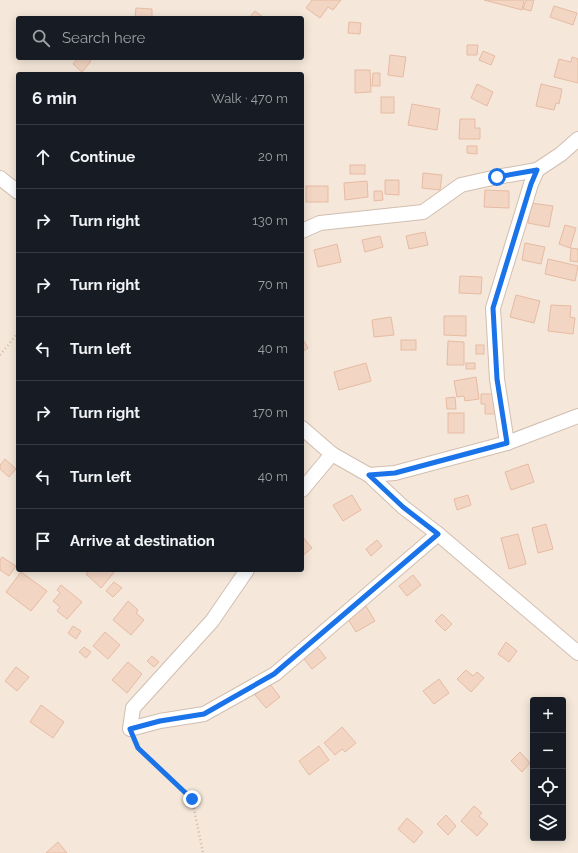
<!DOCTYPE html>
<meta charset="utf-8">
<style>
body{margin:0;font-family:Raleway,sans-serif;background:#242831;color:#f1f3f6}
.controls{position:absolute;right:12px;bottom:12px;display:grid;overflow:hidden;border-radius:4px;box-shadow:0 2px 10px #0003}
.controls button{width:36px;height:36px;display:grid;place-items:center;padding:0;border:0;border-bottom:1px solid #363941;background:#171b24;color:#f1f3f6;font:20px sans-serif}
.stop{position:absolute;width:12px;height:12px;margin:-9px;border:3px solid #1a73e8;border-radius:50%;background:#fff}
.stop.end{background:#1a73e8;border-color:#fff;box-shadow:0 1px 4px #0008}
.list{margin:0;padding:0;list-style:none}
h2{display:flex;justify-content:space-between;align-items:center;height:52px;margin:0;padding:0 16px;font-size:17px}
h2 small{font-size:13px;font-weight:400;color:#9ea1a6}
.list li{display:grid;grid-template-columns:26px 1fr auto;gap:12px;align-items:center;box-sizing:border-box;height:64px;padding:0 16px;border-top:1px solid #363941}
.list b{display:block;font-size:15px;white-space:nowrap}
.list em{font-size:13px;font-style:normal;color:#9ea1a6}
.icon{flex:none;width:22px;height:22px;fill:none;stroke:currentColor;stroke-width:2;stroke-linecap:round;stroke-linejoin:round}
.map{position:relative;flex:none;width:578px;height:853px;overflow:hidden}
.search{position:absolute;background:#171b24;box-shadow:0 2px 10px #0003;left:16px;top:16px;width:288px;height:44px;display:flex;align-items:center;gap:10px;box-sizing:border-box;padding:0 14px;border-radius:4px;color:#9ea1a6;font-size:15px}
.panel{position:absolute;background:#171b24;box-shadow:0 2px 10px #0003;left:16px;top:72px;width:288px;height:500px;border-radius:4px}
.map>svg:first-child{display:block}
.residential{fill:#f5e8da;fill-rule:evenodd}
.building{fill:#f3d5c3;stroke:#e6bba3}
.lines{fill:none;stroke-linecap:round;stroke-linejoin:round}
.minor-casing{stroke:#d1beb0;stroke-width:16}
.path{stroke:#d9b8a5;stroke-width:2.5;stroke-dasharray:1 3;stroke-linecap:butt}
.minor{stroke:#fff;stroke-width:14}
.route{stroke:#1a73e8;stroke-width:5}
</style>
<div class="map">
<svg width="578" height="853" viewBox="0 0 578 853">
<rect width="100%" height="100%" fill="#fdf6ec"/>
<!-- residential -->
<path class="residential" d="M0 0H578V853H0ZM18 18H302V58H18ZM18 74H302V570H18ZM533 700H563V838H533Z"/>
<!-- building -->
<g class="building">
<path d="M312 0H341L333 10 328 7 320 18 306 8Z"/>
<path d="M484 0H524L522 10Z"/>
<path d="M526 0H534L531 11 523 9Z"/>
<path d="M554 6 577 13 573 25 550 17Z"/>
<path d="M136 8 152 9V18H135Z"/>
<path d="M255 11 264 18H249Z"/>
<path d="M349 22 361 23 360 34 348 33Z"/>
<path d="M467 45H478L477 55H467Z"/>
<path d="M483 51 495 56 491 65 479 60Z"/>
<path d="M390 55 406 57 403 77 388 75Z"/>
<path d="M572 57 578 59V83L554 77 559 59 571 62Z"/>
<path d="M78 58H87L91 61 82 72 73 64Z"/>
<path d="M355 70H370L371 92 355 93Z"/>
<path d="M373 73H380V86H372Z"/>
<path d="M477 84 493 92 487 106 471 98Z"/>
<path d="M541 84 562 89 559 104 556 103 554 110 536 106Z"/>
<rect x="381" y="97" width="13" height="16"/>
<path d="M412 104 440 109 437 130 408 125Z"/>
<path d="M460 119H475V128H480V139H459Z"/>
<path d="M467 146H477V154L467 153Z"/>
<rect x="350" y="165" width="15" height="9"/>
<path d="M423 173 442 175 440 190 422 188Z"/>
<path d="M385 180H399V195L385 194Z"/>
<path d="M367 181 368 197 345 200 344 183Z"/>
<rect x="306" y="186" width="22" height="16"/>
<path d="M485 190 509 191V208L484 207Z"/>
<path d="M374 191H382L383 200 374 201Z"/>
<path d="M531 203 553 206 549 227 528 223Z"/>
<path d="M565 225 576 228 570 248 559 244Z"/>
<path d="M425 232 428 245 409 249 406 236Z"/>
<path d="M380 236 383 247 365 252 362 240Z"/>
<path d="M525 243 545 247 541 264 522 260Z"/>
<path d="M337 244 341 262 318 267 314 250Z"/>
<path d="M571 248 578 249V262L570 261Z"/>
<path d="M548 259 578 266 575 281 545 274Z"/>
<path d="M460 276 482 277 481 294 459 293Z"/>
<path d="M516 295 540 301 534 323 510 317Z"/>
<path d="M551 305 571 306 570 317 575 318 573 334 548 331Z"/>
<path d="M444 316H466V336L444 335Z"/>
<path d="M391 317 394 335 374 337 372 320Z"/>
<path d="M302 338 308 348 302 352Z"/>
<rect x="401" y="340" width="15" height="10"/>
<path d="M448 341 464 342V365H447Z"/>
<rect x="476" y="345" width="8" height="9"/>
<path d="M366 363 371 381 339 390 334 372Z"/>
<rect x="466" y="363" width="9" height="6"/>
<path d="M476 377 479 399 465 401 464 396 457 397 454 381Z"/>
<path d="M481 394H496V414H485V404H481Z"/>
<path d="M455 397 456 409H447L446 398Z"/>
<rect x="448" y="413" width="16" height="20"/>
<path d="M5 459 16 469 9 477 0 469V465Z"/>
<path d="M528 464 534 482 511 490 505 472Z"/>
<path d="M352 495 361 510 343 521 333 505Z"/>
<path d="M468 495 471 505 457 510 454 499Z"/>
<path d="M546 524 553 549 538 553 532 528Z"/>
<path d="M518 534 526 564 509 569 501 538Z"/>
<path d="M302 536 312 548 302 556Z"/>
<path d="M377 540 382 546 371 556 366 549Z"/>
<path d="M2 557 16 566 9 576 0 570V560Z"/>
<path d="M89 570H116L101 588 86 574Z"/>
<path d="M21 572 47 591 31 611 6 592Z"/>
<path d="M413 575 421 585 407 596 399 586Z"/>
<path d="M114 582 122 588 113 597 106 591Z"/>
<path d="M61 585 82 602 67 619 57 611 60 607 53 601 60 593 57 590Z"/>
<path d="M128 601 138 610 136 613 144 620 131 635 113 620Z"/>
<path d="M366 606 375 621 356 632 347 618Z"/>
<path d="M442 614 452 624 445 631 435 621Z"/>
<path d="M73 626 81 631 76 639 68 633Z"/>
<path d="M105 632 120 645 108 659 93 646Z"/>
<path d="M506 642 517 651 509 662 498 654Z"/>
<path d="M315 644 326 658 312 669 301 655Z"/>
<path d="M84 647 91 652 86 658 79 652Z"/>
<path d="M152 656 159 662 154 667 147 661Z"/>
<path d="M128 662 142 674 127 693 112 680Z"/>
<path d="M16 667 29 677 17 691 5 681Z"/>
<path d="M466 670 473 676 477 672 484 678 471 692 457 679Z"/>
<path d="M439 679 449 693 434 704 423 691Z"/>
<path d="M269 683 280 697 266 708 255 695Z"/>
<path d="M41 705 64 722 53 738 30 722Z"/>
<path d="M342 727 356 743 345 752 342 749 335 755 324 743Z"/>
<path d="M319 746 329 760 309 775 299 761Z"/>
<path d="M520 752 530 763 522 772 511 761Z"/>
<path d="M474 806 482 813 479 816 488 824 477 836 461 821Z"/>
<path d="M446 815 456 826 448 835 437 824Z"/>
<path d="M407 818 423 832 414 843 398 829Z"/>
<path d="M58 842 67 853H46Z"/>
</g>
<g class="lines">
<defs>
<g id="minor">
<path d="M0 178 18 192"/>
<path d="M302 231 320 223 423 212 461 185 497 177 537 170"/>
<path d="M302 428 332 454 369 475 403 507 438 534 578 653"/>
<path d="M507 443 497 379 493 308 531 184 537 170 561 154 578 139"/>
<path d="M369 475 395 473 507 443 578 416"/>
<path d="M302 490 332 454"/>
<path d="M247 570 212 621 133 708 130 729 160 721 204 714 275 674 438 534"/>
</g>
</defs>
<!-- minor casing -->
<use href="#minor" class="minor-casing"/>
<!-- path -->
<g class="path">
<path d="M0 355 18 333"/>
<path d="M135 740 138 748 192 799 203 853"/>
</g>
<!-- minor -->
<use href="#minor" class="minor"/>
</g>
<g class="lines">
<!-- route -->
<path class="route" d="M192 799 138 748 130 729 160 721 204 714 274 674 438 534 403 507 369 475 395 473 507 443 497 379 493 308 531 184 537 170 497 177"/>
</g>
</svg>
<div class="controls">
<button>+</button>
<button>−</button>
<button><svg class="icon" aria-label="locate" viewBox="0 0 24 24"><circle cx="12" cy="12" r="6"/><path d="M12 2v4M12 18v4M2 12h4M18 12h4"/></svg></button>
<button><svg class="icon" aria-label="layers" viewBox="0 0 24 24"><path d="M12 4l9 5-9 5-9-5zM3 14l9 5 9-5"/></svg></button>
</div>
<div class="stop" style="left:497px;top:177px"></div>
<div class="stop end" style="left:192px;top:799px"></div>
<div class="search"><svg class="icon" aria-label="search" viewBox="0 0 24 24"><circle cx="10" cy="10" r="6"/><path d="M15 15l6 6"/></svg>Search here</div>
<section class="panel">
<h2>6 min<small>Walk · 470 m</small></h2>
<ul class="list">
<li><svg class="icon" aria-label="ahead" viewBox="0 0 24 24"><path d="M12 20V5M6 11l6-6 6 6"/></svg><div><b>Continue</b></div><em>20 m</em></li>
<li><svg class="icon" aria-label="right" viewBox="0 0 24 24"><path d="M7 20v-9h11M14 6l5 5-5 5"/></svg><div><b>Turn right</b></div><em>130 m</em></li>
<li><svg class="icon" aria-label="right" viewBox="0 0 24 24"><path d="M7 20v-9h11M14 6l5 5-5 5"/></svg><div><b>Turn right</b></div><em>70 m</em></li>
<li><svg class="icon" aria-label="left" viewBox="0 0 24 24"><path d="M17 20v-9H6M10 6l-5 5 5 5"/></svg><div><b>Turn left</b></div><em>40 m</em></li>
<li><svg class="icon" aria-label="right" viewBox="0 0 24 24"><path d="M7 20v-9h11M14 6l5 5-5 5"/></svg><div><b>Turn right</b></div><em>170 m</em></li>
<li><svg class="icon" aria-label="left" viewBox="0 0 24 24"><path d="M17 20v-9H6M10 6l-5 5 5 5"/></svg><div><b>Turn left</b></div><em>40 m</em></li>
<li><svg class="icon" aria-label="arrive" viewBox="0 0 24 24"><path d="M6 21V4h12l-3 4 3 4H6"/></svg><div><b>Arrive at destination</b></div></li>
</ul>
</section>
</div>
